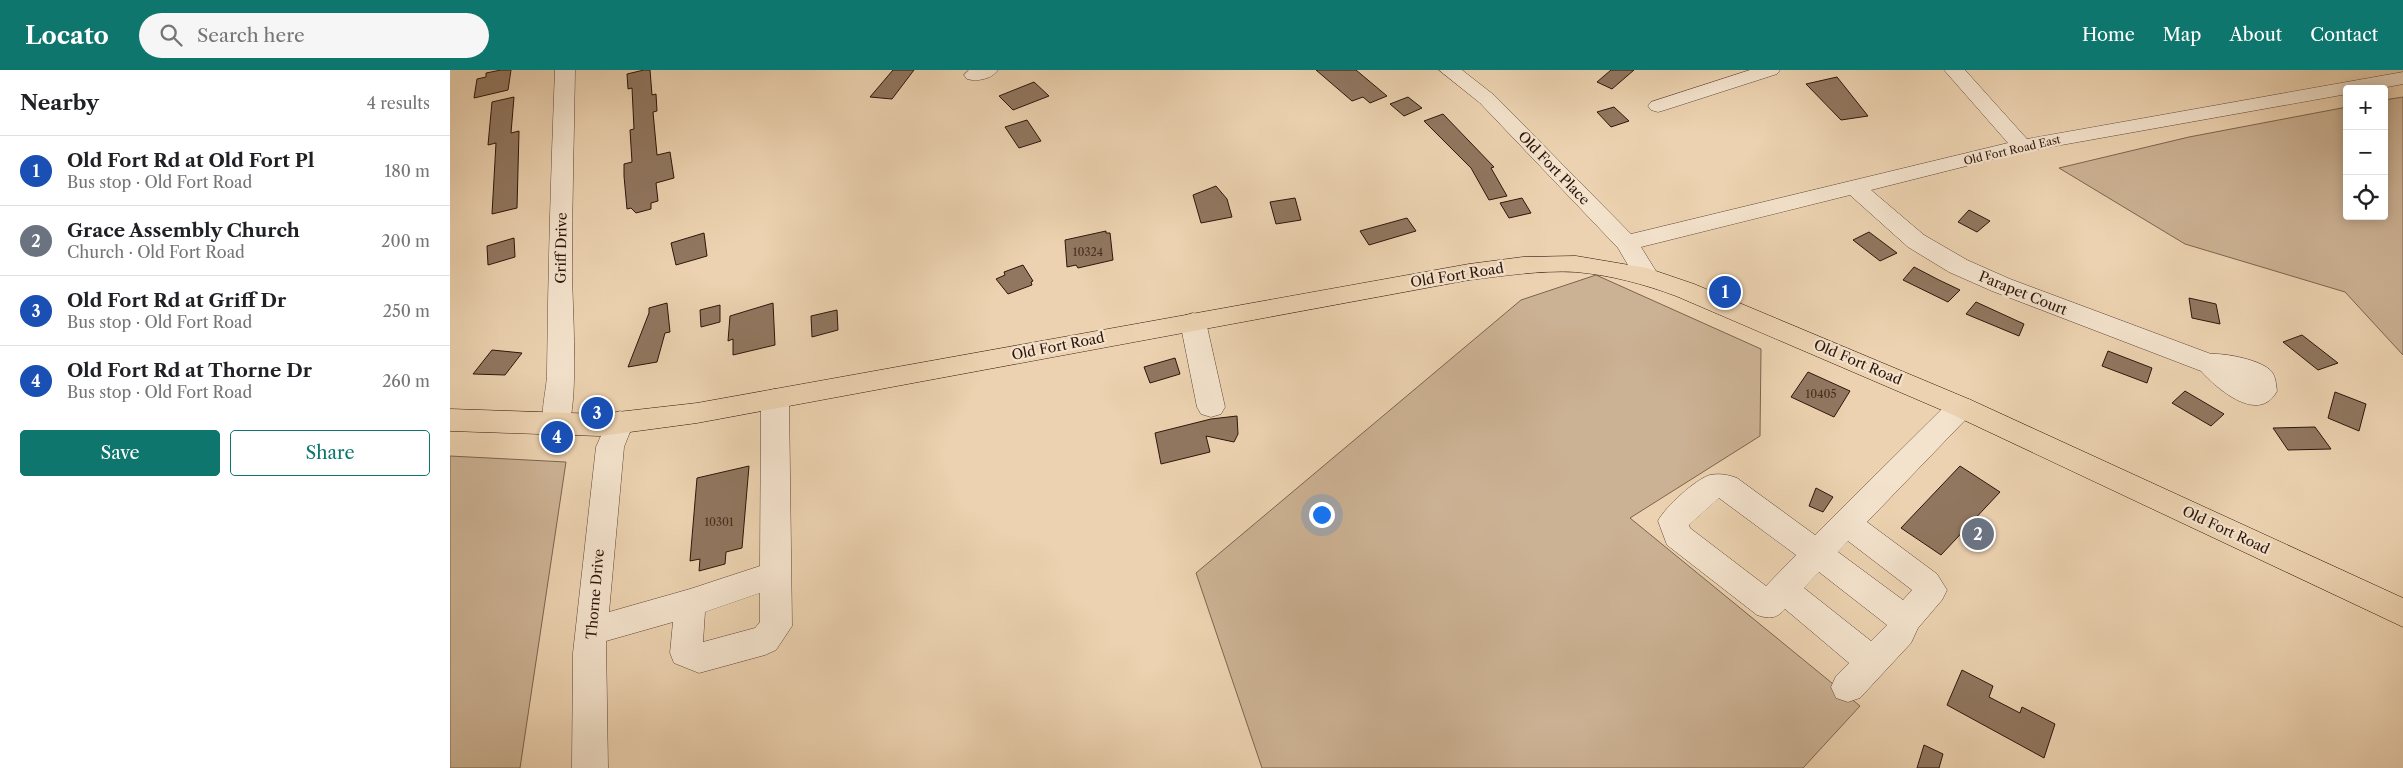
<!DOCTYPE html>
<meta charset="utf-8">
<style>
body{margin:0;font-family:"Libre Caslon Text",serif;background:#f6f6f6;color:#202124}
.controls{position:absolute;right:15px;top:15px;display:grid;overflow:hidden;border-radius:5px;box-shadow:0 2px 12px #0003}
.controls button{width:45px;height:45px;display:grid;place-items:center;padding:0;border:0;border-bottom:1px solid #e0e0e0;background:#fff;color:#202124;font:25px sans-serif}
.you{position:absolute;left:871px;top:444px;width:18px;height:18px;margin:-12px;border:4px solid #fff;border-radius:50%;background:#1a73e8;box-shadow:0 0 0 8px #1a73e833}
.badge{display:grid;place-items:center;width:32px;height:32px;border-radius:50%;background:#0f766e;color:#fff;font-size:16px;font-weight:700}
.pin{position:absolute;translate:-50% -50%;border:2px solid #fff;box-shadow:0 1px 5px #0006}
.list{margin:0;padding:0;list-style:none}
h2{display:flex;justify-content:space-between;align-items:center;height:65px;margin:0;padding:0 20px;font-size:21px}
h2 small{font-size:16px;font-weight:400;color:#757577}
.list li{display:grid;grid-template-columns:32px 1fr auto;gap:15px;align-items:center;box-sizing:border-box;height:70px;padding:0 20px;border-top:1px solid #e0e0e0}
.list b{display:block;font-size:19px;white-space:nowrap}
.list p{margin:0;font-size:16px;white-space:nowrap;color:#757577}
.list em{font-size:16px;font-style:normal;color:#757577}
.actions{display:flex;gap:10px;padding:15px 20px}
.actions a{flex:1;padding:11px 0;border:1px solid #0f766e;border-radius:5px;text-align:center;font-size:18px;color:#0f766e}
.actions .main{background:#0f766e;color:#fff}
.icon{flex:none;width:28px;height:28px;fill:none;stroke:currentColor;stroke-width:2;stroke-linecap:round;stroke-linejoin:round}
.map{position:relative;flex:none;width:1953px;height:698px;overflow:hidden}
header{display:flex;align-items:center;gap:30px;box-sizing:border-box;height:70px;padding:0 25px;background:#0f766e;color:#fff}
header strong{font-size:24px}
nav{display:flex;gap:28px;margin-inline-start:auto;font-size:18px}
.search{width:350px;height:45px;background:#f6f6f6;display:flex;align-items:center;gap:12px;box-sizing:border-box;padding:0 18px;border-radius:28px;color:#757577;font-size:19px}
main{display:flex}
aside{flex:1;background:#fff}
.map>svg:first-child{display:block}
.green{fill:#ccb294;stroke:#7d644f}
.building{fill:#917760;stroke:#2e150a}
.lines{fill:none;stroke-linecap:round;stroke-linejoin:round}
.minor-casing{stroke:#5e4434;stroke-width:1}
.major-casing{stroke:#2e150a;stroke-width:1}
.minor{fill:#f3e2cc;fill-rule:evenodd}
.major{fill:#ecd2b0;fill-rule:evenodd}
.labels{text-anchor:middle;stroke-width:4.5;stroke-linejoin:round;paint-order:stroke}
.far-street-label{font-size:11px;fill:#2e150a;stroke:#f3e2cc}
.number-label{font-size:11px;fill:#472e20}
.street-label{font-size:14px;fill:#2e150a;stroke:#f3e2cc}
</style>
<header>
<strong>Locato</strong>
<div class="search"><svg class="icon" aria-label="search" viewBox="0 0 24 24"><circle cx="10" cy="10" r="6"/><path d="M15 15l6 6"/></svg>Search here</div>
<nav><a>Home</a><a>Map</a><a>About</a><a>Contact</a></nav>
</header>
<main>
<aside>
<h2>Nearby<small>4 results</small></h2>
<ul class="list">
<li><span class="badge" style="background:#1a4fb4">1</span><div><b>Old Fort Rd at Old Fort Pl</b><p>Bus stop · Old Fort Road</p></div><em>180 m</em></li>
<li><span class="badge" style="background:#6b7280">2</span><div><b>Grace Assembly Church</b><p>Church · Old Fort Road</p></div><em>200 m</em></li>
<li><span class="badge" style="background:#1a4fb4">3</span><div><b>Old Fort Rd at Griff Dr</b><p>Bus stop · Old Fort Road</p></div><em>250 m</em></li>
<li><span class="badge" style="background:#1a4fb4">4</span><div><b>Old Fort Rd at Thorne Dr</b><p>Bus stop · Old Fort Road</p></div><em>260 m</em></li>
</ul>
<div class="actions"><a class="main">Save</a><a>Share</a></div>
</aside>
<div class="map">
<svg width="1953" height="698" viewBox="0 0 1953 698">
<rect width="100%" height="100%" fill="#ecd2b0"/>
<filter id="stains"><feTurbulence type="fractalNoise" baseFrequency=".004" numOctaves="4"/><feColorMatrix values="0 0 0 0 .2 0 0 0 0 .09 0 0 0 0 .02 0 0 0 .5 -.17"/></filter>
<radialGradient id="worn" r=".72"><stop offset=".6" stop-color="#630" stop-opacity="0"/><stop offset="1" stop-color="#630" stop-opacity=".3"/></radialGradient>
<!-- green -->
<g class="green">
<path d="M1953 27V285L1895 222 1735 174 1609 98 1739 67 1897 37V146H1934V30Z"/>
<path d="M1146 205 1311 279 1310 366 1180 448 1410 636 1353 698H812L746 503 1071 230Z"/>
<path d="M0 386 116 392 70 698H0Z"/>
</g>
<!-- building -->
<g class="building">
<path d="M51 0H61L58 20 24 28 27 9 36 7V3Z"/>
<path d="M194 0H200L202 25 206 24 207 41 203 42 207 85 220 82 224 108 206 113 208 131 201 133V139L186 143 181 138 177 139 174 106V94L182 92 180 60 184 59 182 18 178 19 177 4Z"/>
<path d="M443 0H464L442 29 420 27Z"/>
<path d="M866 0H906L937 26 920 33 913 27 902 31Z"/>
<path d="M1161 0H1184L1162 19 1147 12Z"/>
<path d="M1387 7 1418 46 1391 50 1356 14Z"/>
<path d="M584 12 599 26 563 40 549 26Z"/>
<path d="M64 27 61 63 69 61 67 138 42 144 46 73 38 75 42 32Z"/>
<path d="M958 27 972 38 954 46 940 34Z"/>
<path d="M1164 37 1179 51 1161 57 1147 42Z"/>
<path d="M993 44 1044 97 1041 98 1057 126 1039 130 1021 98 974 51Z"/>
<path d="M577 50 591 71 569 78 555 57Z"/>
<path d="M766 116 777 129 782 147 751 153 743 125Z"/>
<path d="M845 128 851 150 826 154 820 132Z"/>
<path d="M1072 128 1081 143 1059 148 1050 133Z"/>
<path d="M1519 140 1540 151 1527 162 1508 152Z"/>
<path d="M957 148 966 161 919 175 910 161Z"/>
<path d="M656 161V163H660L663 190 628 198 626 195 617 197 615 170Z"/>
<path d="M1419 162 1447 183 1430 191 1403 170Z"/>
<path d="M254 163 257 186 226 195 221 173Z"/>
<path d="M64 168 65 187 38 195 37 176Z"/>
<path d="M573 195 583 211 581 212 582 215 558 224 546 209 555 205 554 202Z"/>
<path d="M1464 197 1489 210 1510 220 1498 232 1453 210Z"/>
<path d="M1739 228 1766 234 1770 254 1742 248Z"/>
<path d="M1526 232 1574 254 1569 266 1516 244Z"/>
<path d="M217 233 220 262 215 263 207 292 178 297 199 243V238Z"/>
<path d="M323 233 325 275 283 285V269L278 271 280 246Z"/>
<path d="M270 235V252L251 257 250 240Z"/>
<path d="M387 240 388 260 362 267 361 246Z"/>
<path d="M1852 265 1888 293 1868 300 1833 272Z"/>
<path d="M42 280 72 283 55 305 23 304Z"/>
<path d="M1658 281 1702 298 1697 313 1652 296Z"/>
<path d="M725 288 730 304 700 313 694 297Z"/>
<path d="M1358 302 1400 321 1384 347 1341 327Z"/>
<path d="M1735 321 1774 344 1761 356 1722 333Z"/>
<path d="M1885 322 1916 334 1909 361 1878 348Z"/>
<path d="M787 346 788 364 784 372 756 366 760 382 711 394 705 363 761 349Z"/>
<path d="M1865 357 1881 379 1838 380 1823 358Z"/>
<path d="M299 396 292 478 276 482 275 494 249 501 250 489 240 491 247 408Z"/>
<path d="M1510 396 1550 422 1491 485 1451 458Z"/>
<path d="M1366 418 1383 427 1373 442 1359 436Z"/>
<path d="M1512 600 1543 616 1539 627 1570 643 1572 637 1605 654 1594 688 1497 635Z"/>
<path d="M1474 675 1493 684 1489 698H1467Z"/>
</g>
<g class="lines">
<defs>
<g id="minor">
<path d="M105 0H125C124 66 122 133 122 199 122 234 130 336 116 363L106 366 96 363C88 346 97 321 97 303 98 202 101 101 105 0Z"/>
<path d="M519 0H548C542 9 527 12 517 9L514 5Z"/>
<path d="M989 0H1012L1044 25 1181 164 1558 73 1494 0H1515L1577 69 1953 2V14L1927 19H1897V24L1572 82 1421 120 1474 165 1517 190 1560 209 1761 284C1775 283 1813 290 1822 302 1826 308 1826 314 1827 321 1809 355 1767 319 1751 301L1542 221 1499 202 1458 177 1400 125 1191 177 1209 206 1206 212 1197 214 1188 212 1168 178 1030 33Z"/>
<path d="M1300 0H1330L1327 4 1215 40 1208 42 1201 40 1198 36 1201 32Z"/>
<path d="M743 243 752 246 756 252 775 337 771 344 761 347 751 344 747 337 730 252 734 246Z"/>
<path d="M325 319 335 322 339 329 342 556 326 580 315 585 249 603 224 593 220 583 223 552 156 571 158 698H122L123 583 146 377 160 345 170 341 180 345 184 352 174 377 159 542 240 519 310 496 311 329 315 322ZM310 523V552L305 558 253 572 255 542Z"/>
<path d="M1511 327 1521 330 1525 337 1521 344 1417 452 1487 504 1497 520 1492 530 1468 558 1461 573 1410 628 1398 632 1386 628 1381 617 1386 606 1399 593 1335 539C1326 549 1319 549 1307 545L1217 475 1208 451C1215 437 1246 409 1260 405 1270 403 1279 405 1287 408L1365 465 1501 330ZM1269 428 1346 485 1316 516 1240 458 1239 455ZM1398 471 1462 520 1453 530 1388 482ZM1369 502 1437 555 1421 571 1354 518Z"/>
</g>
<path id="major" d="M1126 186 1197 198 1244 214 1521 330 1953 528V557L1501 344 1226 226C1194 214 1160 205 1126 202 1090 200 1054 206 1019 210L247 353 150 366 0 361V339L150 344 247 333 1019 194 1073 187Z"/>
</defs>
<!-- minor casing -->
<use href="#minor" class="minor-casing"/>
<!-- major casing -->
<use href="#major" class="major-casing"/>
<!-- minor -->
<use href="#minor" class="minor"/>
<!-- major -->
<use href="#major" class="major"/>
</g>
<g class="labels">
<!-- far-street labels -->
<g class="far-street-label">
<text transform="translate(1562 80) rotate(-13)" y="4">Old Fort Road East</text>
</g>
<!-- number labels -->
<g class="number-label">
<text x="638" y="186">10324</text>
<text x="1371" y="328">10405</text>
<text x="269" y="456">10301</text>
</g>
<!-- street labels -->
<g class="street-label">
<text transform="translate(1104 98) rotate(46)" y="5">Old Fort Place</text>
<text transform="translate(111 178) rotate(-89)" y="5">Griff Drive</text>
<text transform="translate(1007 205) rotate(-9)" y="5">Old Fort Road</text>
<text transform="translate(1573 223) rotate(22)" y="5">Parapet Court</text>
<text transform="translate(608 276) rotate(-11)" y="5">Old Fort Road</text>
<text transform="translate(1408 292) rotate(23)" y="5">Old Fort Road</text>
<text transform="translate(1776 460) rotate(25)" y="5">Old Fort Road</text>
<text transform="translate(145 524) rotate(-85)" y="5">Thorne Drive</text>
</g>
</g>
<rect width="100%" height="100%" filter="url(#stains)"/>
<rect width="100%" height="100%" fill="url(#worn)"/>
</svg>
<div class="controls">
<button>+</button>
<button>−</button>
<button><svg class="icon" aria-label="locate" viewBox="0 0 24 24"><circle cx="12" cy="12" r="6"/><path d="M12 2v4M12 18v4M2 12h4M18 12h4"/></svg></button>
</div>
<div class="you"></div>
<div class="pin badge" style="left:1275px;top:222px;background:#1a4fb4">1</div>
<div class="pin badge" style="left:1528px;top:464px;background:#6b7280">2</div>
<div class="pin badge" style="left:147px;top:343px;background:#1a4fb4">3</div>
<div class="pin badge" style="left:107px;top:367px;background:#1a4fb4">4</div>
</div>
</main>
